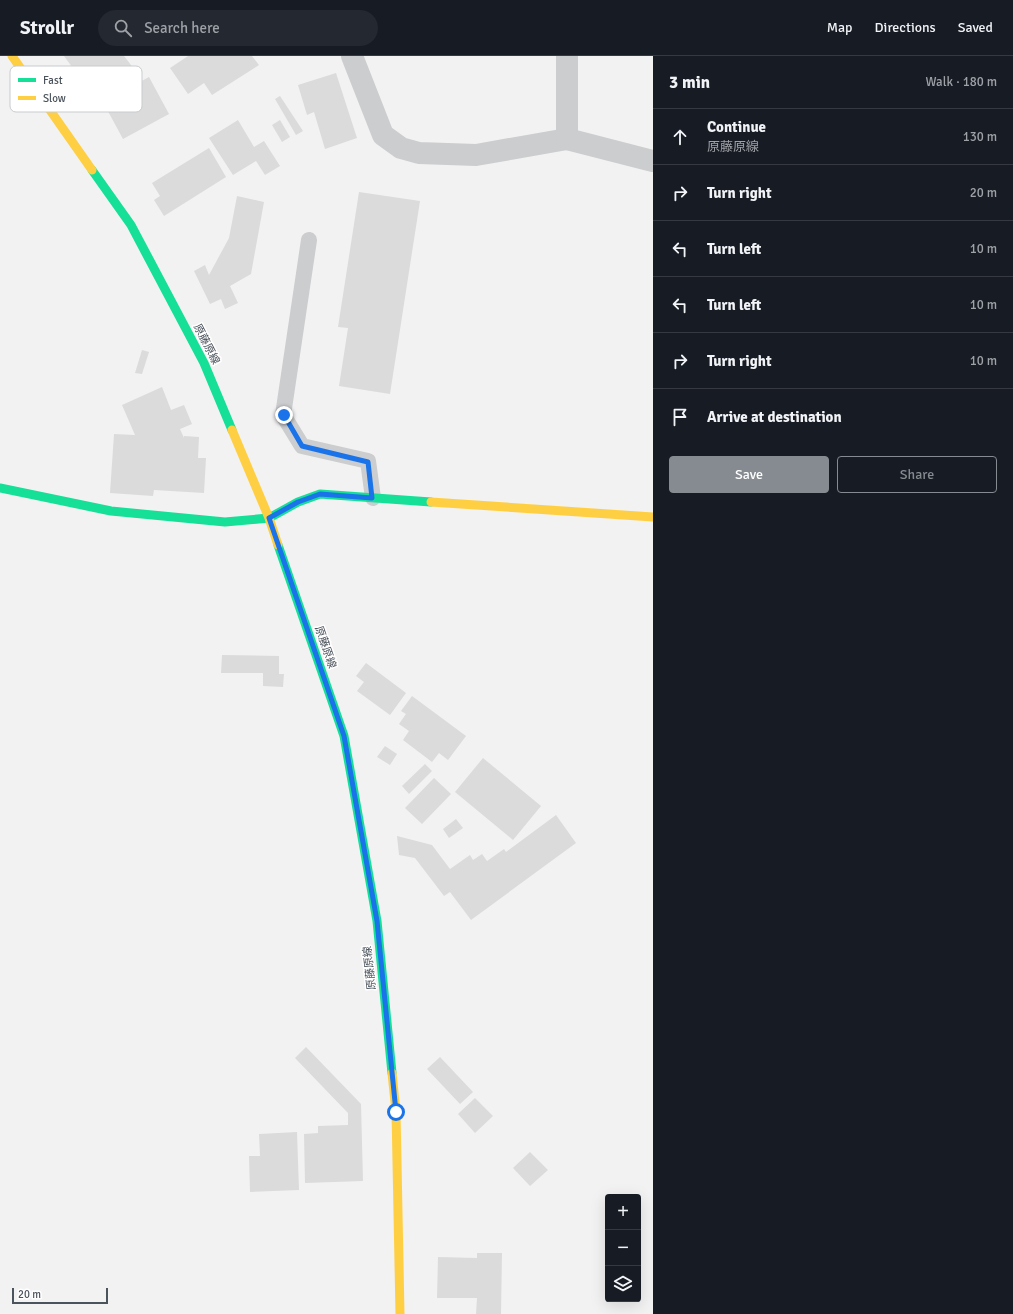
<!DOCTYPE html>
<meta charset="utf-8">
<style>
body{margin:0;font-family:Signika,"Noto Sans JP",sans-serif;background:#242831;color:#f1f3f6}
.controls{position:absolute;right:12px;bottom:12px;display:grid;overflow:hidden;border-radius:4px;box-shadow:0 4px 16px #0002}
.controls button{width:36px;height:36px;display:grid;place-items:center;padding:0;border:0;border-bottom:1px solid #363941;background:#171b24;color:#f1f3f6;font:20px sans-serif}
.scale{position:absolute;left:12px;bottom:10px;width:96px;box-sizing:border-box;padding-left:4px;border:2px solid #4b535c;border-top:0;font-size:11px;line-height:14px;white-space:nowrap;color:#4b535c;-webkit-text-stroke:3px #fff;paint-order:stroke}
.stop{position:absolute;width:12px;height:12px;margin:-9px;border:3px solid #1a73e8;border-radius:50%;background:#fff}
.stop.end{background:#1a73e8;border-color:#fff;box-shadow:0 1px 4px #0008}
.list{margin:0;padding:0;list-style:none}
h2{display:flex;justify-content:space-between;align-items:center;height:52px;margin:0;padding:0 16px;font-size:17px}
h2 small{font-size:13px;font-weight:400;color:#9ea1a6}
.list li{display:grid;grid-template-columns:26px 1fr auto;gap:12px;align-items:center;box-sizing:border-box;height:56px;padding:0 16px;border-top:1px solid #363941}
.list b{display:block;font-size:15px;white-space:nowrap}
.list p{margin:0;font-size:13px;white-space:nowrap;color:#9ea1a6}
.list em{font-size:13px;font-style:normal;color:#9ea1a6}
.actions{display:flex;gap:8px;padding:12px 16px}
.actions a{flex:1;padding:9px 0;border:1px solid #858b90;border-radius:4px;text-align:center;font-size:14px;color:#858b90}
.actions .main{background:#858b90;color:#fff}
.icon{flex:none;width:22px;height:22px;fill:none;stroke:currentColor;stroke-width:2;stroke-linecap:round;stroke-linejoin:round}
.map{position:relative;flex:none;width:653px;height:1258px;overflow:hidden}
header{display:flex;align-items:center;gap:24px;box-sizing:border-box;height:56px;padding:0 20px;background:#171b24;border-bottom:1px solid #363941}
header strong{font-size:19px}
nav{display:flex;gap:22px;margin-inline-start:auto;font-size:14px}
.search{width:280px;height:36px;background:#242831;display:flex;align-items:center;gap:10px;box-sizing:border-box;padding:0 14px;border-radius:22px;color:#9ea1a6;font-size:15px}
main{display:flex}
aside{flex:1;background:#171b24}
.map>svg:first-child{display:block}
.building{fill:#dbdbdc}
.lines{fill:none;stroke-linecap:round;stroke-linejoin:round}
.lane{stroke:#cccdcf;stroke-width:16}
.street{stroke:#cccdcf;stroke-width:22}
.fast{stroke:#16e098;stroke-width:9}
.slow{stroke:#ffcf43;stroke-width:9}
.route{stroke:#1a73e8;stroke-width:5}
.labels{text-anchor:middle;stroke-width:3;stroke-linejoin:round;paint-order:stroke}
.street-label{font-size:11px;fill:#4b535c;stroke:#fff}
.key{fill:#fff;stroke:#c9cbce;stroke-width:1}
.key-label{font-size:11px;fill:#4b535c}
</style>
<header>
<strong>Strollr</strong>
<div class="search"><svg class="icon" aria-label="search" viewBox="0 0 24 24"><circle cx="10" cy="10" r="6"/><path d="M15 15l6 6"/></svg>Search here</div>
<nav><a>Map</a><a>Directions</a><a>Saved</a></nav>
</header>
<main>
<div class="map">
<svg width="653" height="1258" viewBox="0 0 653 1258">
<rect width="100%" height="100%" fill="#f2f2f2"/>
<!-- building -->
<g class="building">
<path d="M64 0H124L138 18 103 46 149 21 169 58 123 83 103 46 81 17 78 19Z"/>
<path d="M188 0H252L259 9 212 39 204 27 188 38 170 12Z"/>
<path d="M336 17 357 82 325 93 314 56 307 59 298 29Z"/>
<path d="M280 40 303 75 296 79 275 43Z"/>
<path d="M238 64 254 91 264 85 280 110 265 119 256 105 233 119 209 82Z"/>
<path d="M280 64 290 81 282 86 272 69Z"/>
<path d="M209 92 226 121 164 160 154 144 160 140 152 127Z"/>
<path d="M359 136 420 145 390 338 339 330 348 272 338 271Z"/>
<path d="M237 140 264 146 251 218 230 230 238 247 225 253 221 243 210 248 194 215 205 209 209 219 229 182Z"/>
<path d="M142 294 149 296 142 318 135 317Z"/>
<path d="M162 331 171 354 184 349 192 368 180 373 184 382V380L199 381 198 402H206L204 437 154 434 153 440 110 437 114 378 135 379 122 349Z"/>
<path d="M222 599 279 600V618H284L283 631 263 630V617H221Z"/>
<path d="M366 607 406 637 390 659 357 635 364 626 356 620Z"/>
<path d="M412 640 466 680 448 704 439 697 432 706 403 684 409 675 399 668 406 658 401 655Z"/>
<path d="M385 690 397 698 390 709 377 701Z"/>
<path d="M483 702 541 750 513 784 455 736Z"/>
<path d="M425 708 432 715 409 738 402 730Z"/>
<path d="M434 722 451 738 422 768 405 752Z"/>
<path d="M556 759 576 787 471 864 450 836 444 840 415 802 399 799 397 780 432 789 450 813 470 799 473 804 482 798 487 805 504 793 506 796Z"/>
<path d="M456 763 463 772 449 782 443 773Z"/>
<path d="M306 991 361 1048 363 1125 305 1127 304 1078 318 1077V1070L348 1069V1057L295 1002Z"/>
<path d="M440 1001 473 1036 460 1048 427 1013Z"/>
<path d="M475 1042 493 1060 475 1077 458 1058Z"/>
<path d="M297 1076 299 1134 250 1136 249 1100H260L259 1078Z"/>
<path d="M530 1096 548 1114 530 1130 513 1112Z"/>
<path d="M477 1197H502L501 1258H476L477 1242H437L438 1201 477 1202Z"/>
</g>
<g class="lines">
<!-- lane -->
<path class="lane" d="M309 184 283 359 302 390 368 405 373 442"/>
<!-- street -->
<g class="street">
<path d="M352 0 383 79 401 92 419 97 476 99 567 83"/>
<path d="M567 0V83L653 105"/>
</g>
<!-- fast -->
<g class="fast">
<path d="M92 114 131 169 204 307 232 374"/>
<path d="M0 432 111 455 225 466 269 462 298 446 320 438 431 446"/>
<path d="M278 489 344 680 377 865 392 1017"/>
</g>
<!-- slow -->
<g class="slow">
<path d="M12 0 92 114"/>
<path d="M232 374 269 462 278 489"/>
<path d="M431 446 653 461"/>
<path d="M392 1017 396 1056 400 1258"/>
</g>
</g>
<g class="lines">
<!-- route -->
<path class="route" d="M284 359 302 390 368 406 372 442 320 438 298 446 269 462 344 680 377 865 396 1056"/>
</g>
<g class="labels">
<!-- street labels -->
<g class="street-label">
<text transform="translate(207 288) rotate(63)" y="4">原藤原線</text>
<text transform="translate(326 591) rotate(71)" y="4">原藤原線</text>
<text transform="translate(369 912) rotate(-96)" y="4">原藤原線</text>
</g>
</g>
<!-- legend -->
<rect x="10" y="10" width="132" height="46" rx="6" class="key"/>
<rect x="18" y="22" width="18" height="4" fill="#16e098"/>
<rect x="18" y="40" width="18" height="4" fill="#ffcf43"/>
<g class="key-label">
<text x="43" y="28">Fast</text>
<text x="43" y="46">Slow</text>
</g>
</svg>
<div class="controls">
<button>+</button>
<button>−</button>
<button><svg class="icon" aria-label="layers" viewBox="0 0 24 24"><path d="M12 4l9 5-9 5-9-5zM3 14l9 5 9-5"/></svg></button>
</div>
<div class="scale">20 m</div>
<div class="stop" style="left:396px;top:1056px"></div>
<div class="stop end" style="left:284px;top:359px"></div>
</div>
<aside>
<h2>3 min<small>Walk · 180 m</small></h2>
<ul class="list">
<li><svg class="icon" aria-label="ahead" viewBox="0 0 24 24"><path d="M12 20V5M6 11l6-6 6 6"/></svg><div><b>Continue</b><p>原藤原線</p></div><em>130 m</em></li>
<li><svg class="icon" aria-label="right" viewBox="0 0 24 24"><path d="M7 20v-9h11M14 6l5 5-5 5"/></svg><div><b>Turn right</b></div><em>20 m</em></li>
<li><svg class="icon" aria-label="left" viewBox="0 0 24 24"><path d="M17 20v-9H6M10 6l-5 5 5 5"/></svg><div><b>Turn left</b></div><em>10 m</em></li>
<li><svg class="icon" aria-label="left" viewBox="0 0 24 24"><path d="M17 20v-9H6M10 6l-5 5 5 5"/></svg><div><b>Turn left</b></div><em>10 m</em></li>
<li><svg class="icon" aria-label="right" viewBox="0 0 24 24"><path d="M7 20v-9h11M14 6l5 5-5 5"/></svg><div><b>Turn right</b></div><em>10 m</em></li>
<li><svg class="icon" aria-label="arrive" viewBox="0 0 24 24"><path d="M6 21V4h12l-3 4 3 4H6"/></svg><div><b>Arrive at destination</b></div></li>
</ul>
<div class="actions"><a class="main">Save</a><a>Share</a></div>
</aside>
</main>
